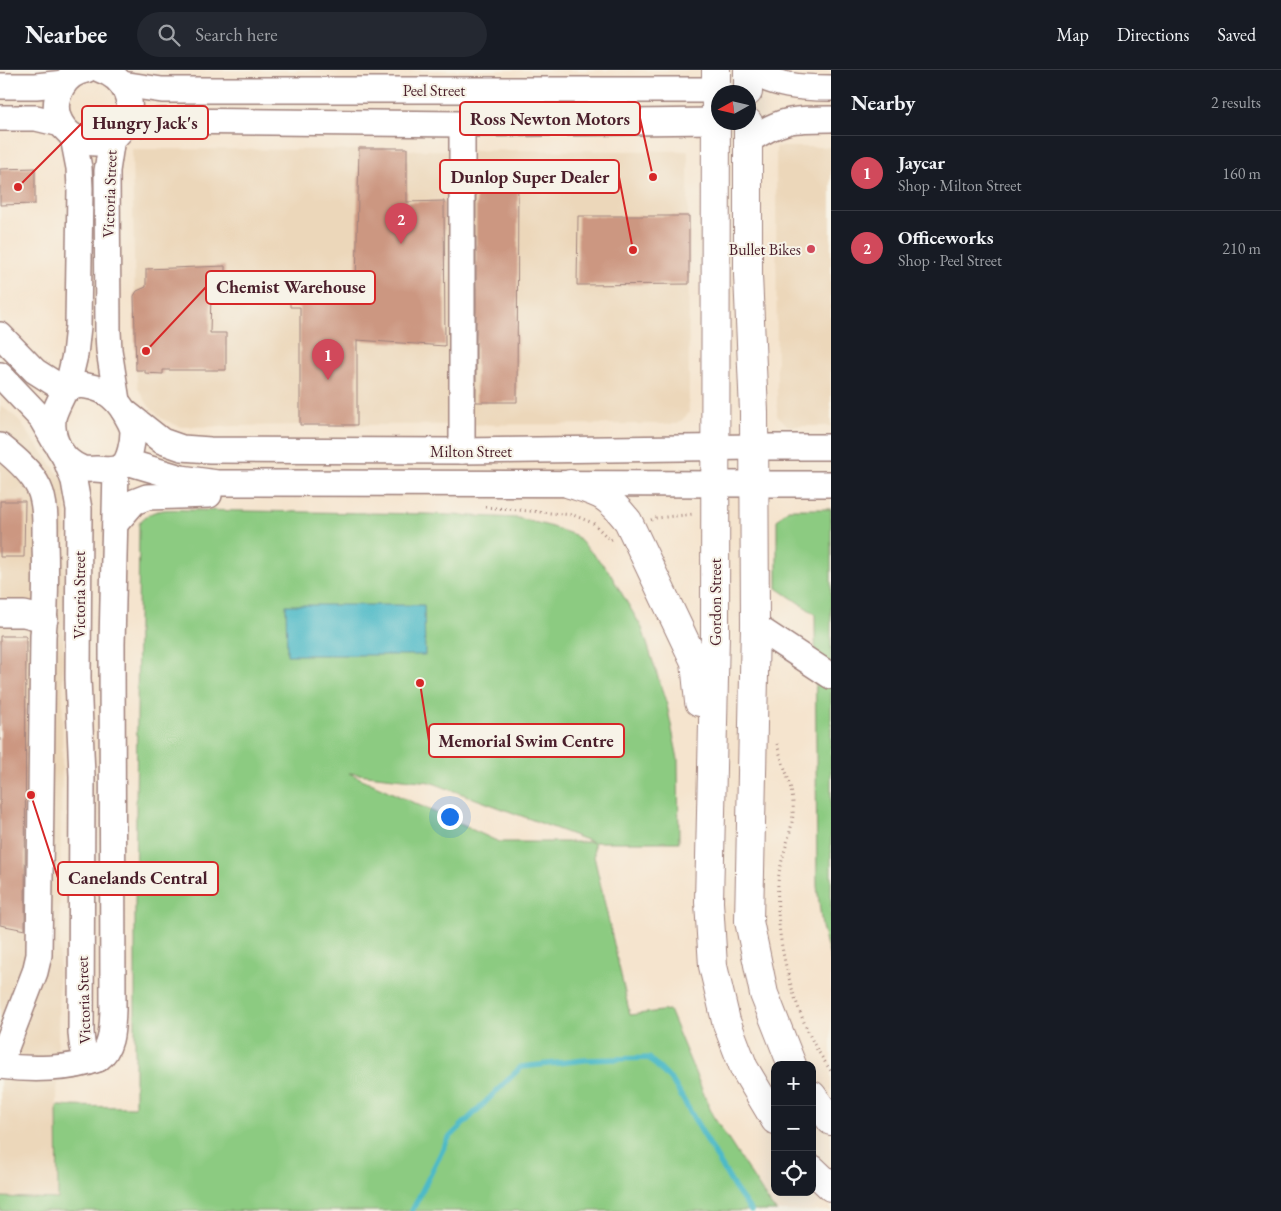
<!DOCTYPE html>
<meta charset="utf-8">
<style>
body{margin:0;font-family:"EB Garamond",serif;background:#242831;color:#f1f3f6}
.controls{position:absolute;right:15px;bottom:15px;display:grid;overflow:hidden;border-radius:10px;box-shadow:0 5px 20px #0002}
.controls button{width:45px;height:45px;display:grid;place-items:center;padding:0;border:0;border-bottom:1px solid #363941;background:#171b24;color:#f1f3f6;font:25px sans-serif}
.compass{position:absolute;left:711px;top:15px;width:45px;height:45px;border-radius:50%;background:#171b24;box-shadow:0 5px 20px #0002;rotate:262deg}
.you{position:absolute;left:449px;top:746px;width:18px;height:18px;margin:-12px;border:4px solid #fff;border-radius:50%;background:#1a73e8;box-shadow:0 0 0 8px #1a73e833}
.badge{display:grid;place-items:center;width:32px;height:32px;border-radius:50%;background:#d1495b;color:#fff;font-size:16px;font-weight:700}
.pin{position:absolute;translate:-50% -41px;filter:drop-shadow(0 1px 2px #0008)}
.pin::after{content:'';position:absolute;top:26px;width:18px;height:15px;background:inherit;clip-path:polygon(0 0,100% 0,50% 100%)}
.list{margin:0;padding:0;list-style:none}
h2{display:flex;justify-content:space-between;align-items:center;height:65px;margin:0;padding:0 20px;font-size:21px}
h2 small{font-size:16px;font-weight:400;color:#9ea1a6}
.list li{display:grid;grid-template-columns:32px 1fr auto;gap:15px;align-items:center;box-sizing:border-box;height:75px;padding:0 20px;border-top:1px solid #363941}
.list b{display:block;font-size:19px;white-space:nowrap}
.list p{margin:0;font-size:16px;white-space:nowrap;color:#9ea1a6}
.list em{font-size:16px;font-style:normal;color:#9ea1a6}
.icon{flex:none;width:28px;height:28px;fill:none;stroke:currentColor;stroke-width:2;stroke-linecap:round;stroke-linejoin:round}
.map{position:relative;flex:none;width:831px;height:1141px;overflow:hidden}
header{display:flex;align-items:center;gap:30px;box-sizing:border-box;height:70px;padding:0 25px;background:#171b24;border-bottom:1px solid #363941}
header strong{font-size:24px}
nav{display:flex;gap:28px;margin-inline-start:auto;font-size:18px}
.search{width:350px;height:45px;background:#242831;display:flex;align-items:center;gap:12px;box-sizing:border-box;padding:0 18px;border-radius:28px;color:#9ea1a6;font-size:19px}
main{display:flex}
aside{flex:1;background:#171b24}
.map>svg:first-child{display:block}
.built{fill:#ecd7ba}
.green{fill:#8ccb81;stroke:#6b7556;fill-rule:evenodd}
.water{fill:#4dbac7;stroke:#4c6c79}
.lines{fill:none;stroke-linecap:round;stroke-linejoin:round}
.stream{stroke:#4dbac7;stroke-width:5.5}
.building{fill:#cc9781}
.minor-casing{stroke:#a0827c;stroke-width:28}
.major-casing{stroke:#a0827c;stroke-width:30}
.path{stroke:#a0827c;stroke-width:3;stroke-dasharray:1 4;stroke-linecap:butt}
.minor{stroke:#fff;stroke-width:25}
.major{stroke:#fff;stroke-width:28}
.poi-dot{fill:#d1495b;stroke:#f7f3e8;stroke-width:2}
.labels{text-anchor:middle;stroke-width:4;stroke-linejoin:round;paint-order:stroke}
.street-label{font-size:16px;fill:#4a1f2b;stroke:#f7f3e8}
.poi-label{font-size:16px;fill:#4a1f2b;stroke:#f7f3e8;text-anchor:end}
.leader{fill:none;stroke:#d62828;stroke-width:2}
.callout-dot{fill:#d62828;stroke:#f7f3e8;stroke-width:2}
.callout{fill:#f7f3e8;stroke:#d62828;stroke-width:2}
.callout-label{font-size:18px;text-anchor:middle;font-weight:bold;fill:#4a1f2b}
</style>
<header>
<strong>Nearbee</strong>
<div class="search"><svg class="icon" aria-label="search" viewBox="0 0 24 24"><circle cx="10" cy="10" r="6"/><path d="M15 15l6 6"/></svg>Search here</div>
<nav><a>Map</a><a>Directions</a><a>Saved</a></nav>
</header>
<main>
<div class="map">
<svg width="831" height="1141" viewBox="0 0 831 1141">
<rect width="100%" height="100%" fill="#f7f3e8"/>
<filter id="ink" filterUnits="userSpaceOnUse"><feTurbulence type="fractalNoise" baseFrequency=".02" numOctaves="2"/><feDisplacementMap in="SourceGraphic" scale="10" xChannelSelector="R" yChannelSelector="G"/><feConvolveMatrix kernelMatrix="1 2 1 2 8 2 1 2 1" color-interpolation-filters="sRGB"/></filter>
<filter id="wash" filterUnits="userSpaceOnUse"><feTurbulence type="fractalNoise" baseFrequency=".0096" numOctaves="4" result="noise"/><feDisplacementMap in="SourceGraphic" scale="20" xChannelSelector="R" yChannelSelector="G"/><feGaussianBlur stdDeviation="1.12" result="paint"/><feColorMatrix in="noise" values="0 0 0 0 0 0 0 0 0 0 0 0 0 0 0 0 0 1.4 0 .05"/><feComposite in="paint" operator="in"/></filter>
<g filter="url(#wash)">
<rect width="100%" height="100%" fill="#f5e4ce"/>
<!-- built -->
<g class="built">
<path d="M776 77H831V356H788L777 345Z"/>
<path d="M132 79 688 81 689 343 678 354 300 355 181 357 162 349 148 335 138 318 136 300Z"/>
<path d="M0 335 17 348 66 414 57 1036 58 1130 0 1127Z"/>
</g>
<!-- green -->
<g class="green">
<path d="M788 439H831V891L822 857 817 816 815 544 777 518V450Z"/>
<path d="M192 440 426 444 518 448 549 456 575 465 608 500 642 558 667 635 678 689 679 772H594V786L630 945 669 940 713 1046 772 1137 777 1141H0V1127L58 1129 57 1036 135 1037V839L139 453C153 436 171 440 192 440ZM349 703 430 712 592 772H499Z"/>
</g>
<!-- water -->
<path class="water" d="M286 535H424L425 585H287Z"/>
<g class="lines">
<!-- stream -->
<path class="stream" d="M412 1141 448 1069 521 997 585 990 649 988 673 1012 734 1117 751 1141"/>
</g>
<g id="blocks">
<!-- building -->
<g class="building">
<path d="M359 78H407V132L444 131 445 276 357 270V355H300V237H290V216H356Z"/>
<path d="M476 96 518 98 517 332H476Z"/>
<path d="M35 98V134L0 135V99Z"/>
<path d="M578 146H689V214L577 215Z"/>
<path d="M225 196V222H211L210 263H226V300H163V304L145 303V300H136L134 226 137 221 146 217V199Z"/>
<path d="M0 431H25L24 487H0Z"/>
<path d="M0 566H26L25 860 0 855Z"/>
</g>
</g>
</g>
<g filter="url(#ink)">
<use href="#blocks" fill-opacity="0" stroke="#a0827c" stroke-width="1"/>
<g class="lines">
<defs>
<g id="minor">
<path d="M86 0C75 2 67 8 62 17 37 60 102 96 124 55 137 32 124 8 101 0"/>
<path d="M748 1C780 16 796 18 831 18"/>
<path d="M122 14 162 20H716"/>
<path d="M0 16H36L64 13"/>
<path d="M0 48H36L61 54"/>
<path d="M124 55 162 51 462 54 716 51"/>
<path d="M112 68 107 101 108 262 109 280 117 331"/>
<path d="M748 71C781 49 792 49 831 49"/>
<path d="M0 265 35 301 65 320"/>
<path d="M0 305 41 348 55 372"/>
<path d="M79 315C101 317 114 324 125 343 128 349 132 354 133 361 133 370 130 391 122 396 115 401 104 400 96 399 91 399 85 400 81 398 61 390 51 369 53 348 55 339 61 329 65 320Z"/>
<path d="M67 319 75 285 78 256 80 118 79 98 73 67"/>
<path d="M124 341 162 371 182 378 210 380 462 381 754 377H831"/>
<path d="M0 376C14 387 31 401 39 418 46 433 45 454 45 471 46 503 46 534 43 566L39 885 35 902 5 980 0 985"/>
<path d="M462 381V54"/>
<path d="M65 388 74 411 79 439 78 608 82 706 81 962C82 976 82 987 98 989 113 978 112 957 113 940L112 574 116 399"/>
<path d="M127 392 181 408 217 413 831 414"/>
<path d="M115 454 134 432 147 427 209 425"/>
<path d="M0 544H24L45 549"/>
<path d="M755 556 831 606"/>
<path d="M0 996C29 1000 71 1000 98 989"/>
</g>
<g id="major">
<path d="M716 0 715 564 709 832 713 896 726 951 744 998 775 1050"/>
<path d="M748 22V0"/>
<path d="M748 52V205L754 342 755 556 749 851 764 924 792 995"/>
<path d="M570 414C601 423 607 425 628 451L695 592 699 632"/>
<path d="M812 1025 831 1051"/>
<path d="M812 1099 831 1117"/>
</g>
</defs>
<!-- minor casing -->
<use href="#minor" class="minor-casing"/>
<!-- major casing -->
<use href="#major" class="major-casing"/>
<!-- path -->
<g class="path">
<path d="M485 437 573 445 593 453 610 470 612 469"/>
<path d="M651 450 656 448 694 444"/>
<path d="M777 674C783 697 795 719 793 744 791 768 779 790 778 814 775 867 790 925 813 972 818 982 825 992 831 1001"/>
</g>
<!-- minor -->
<use href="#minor" class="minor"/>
<!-- major -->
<use href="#major" class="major"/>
</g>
</g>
<!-- markers -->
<circle class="poi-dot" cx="811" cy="179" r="5"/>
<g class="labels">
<!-- street labels -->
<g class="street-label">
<text x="434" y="26">Peel Street</text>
<text transform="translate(109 124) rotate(-88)" y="6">Victoria Street</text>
<text x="471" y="387">Milton Street</text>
<text transform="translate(79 525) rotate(-90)" y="6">Victoria Street</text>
<text transform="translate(715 532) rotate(-90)" y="6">Gordon Street</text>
<text transform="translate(83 930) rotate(-92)" y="6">Victoria Street</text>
</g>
<!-- poi labels -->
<g class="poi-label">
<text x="801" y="185">Bullet Bikes</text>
</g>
</g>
<!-- callouts -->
<path class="leader" d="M653 107L640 48M18 117L82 53M633 180L619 107M146 281L206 217M420 613L429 671M31 725L58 808"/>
<g class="callout-dot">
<circle cx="653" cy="107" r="5"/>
<circle cx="18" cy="117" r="5"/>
<circle cx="633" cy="180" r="5"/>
<circle cx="146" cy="281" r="5"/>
<circle cx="420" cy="613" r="5"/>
<circle cx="31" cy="725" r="5"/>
</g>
<g class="callout">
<rect x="460" y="32" width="180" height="33" rx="5"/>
<rect x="82" y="36" width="126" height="33" rx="5"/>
<rect x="440" y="90" width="179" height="33" rx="5"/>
<rect x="206" y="201" width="169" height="33" rx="5"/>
<rect x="429" y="654" width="195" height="33" rx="5"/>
<rect x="58" y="792" width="160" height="33" rx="5"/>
</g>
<g class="callout-label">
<text x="550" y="55">Ross Newton Motors</text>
<text x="145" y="59">Hungry Jack's</text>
<text x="530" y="113">Dunlop Super Dealer</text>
<text x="291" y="223">Chemist Warehouse</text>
<text x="526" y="677">Memorial Swim Centre</text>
<text x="138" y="814">Canelands Central</text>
</g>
</svg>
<div class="controls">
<button>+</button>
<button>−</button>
<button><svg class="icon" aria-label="locate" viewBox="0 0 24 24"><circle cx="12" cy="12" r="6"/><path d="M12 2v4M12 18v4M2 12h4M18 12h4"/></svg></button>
</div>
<svg class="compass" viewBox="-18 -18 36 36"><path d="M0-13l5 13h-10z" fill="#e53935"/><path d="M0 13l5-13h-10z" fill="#9ea1a6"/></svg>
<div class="you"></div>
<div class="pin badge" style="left:328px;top:310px">1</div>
<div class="pin badge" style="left:401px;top:174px">2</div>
</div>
<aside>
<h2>Nearby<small>2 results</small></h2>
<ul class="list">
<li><span class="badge">1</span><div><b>Jaycar</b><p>Shop · Milton Street</p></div><em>160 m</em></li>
<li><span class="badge">2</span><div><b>Officeworks</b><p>Shop · Peel Street</p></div><em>210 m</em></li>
</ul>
</aside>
</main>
